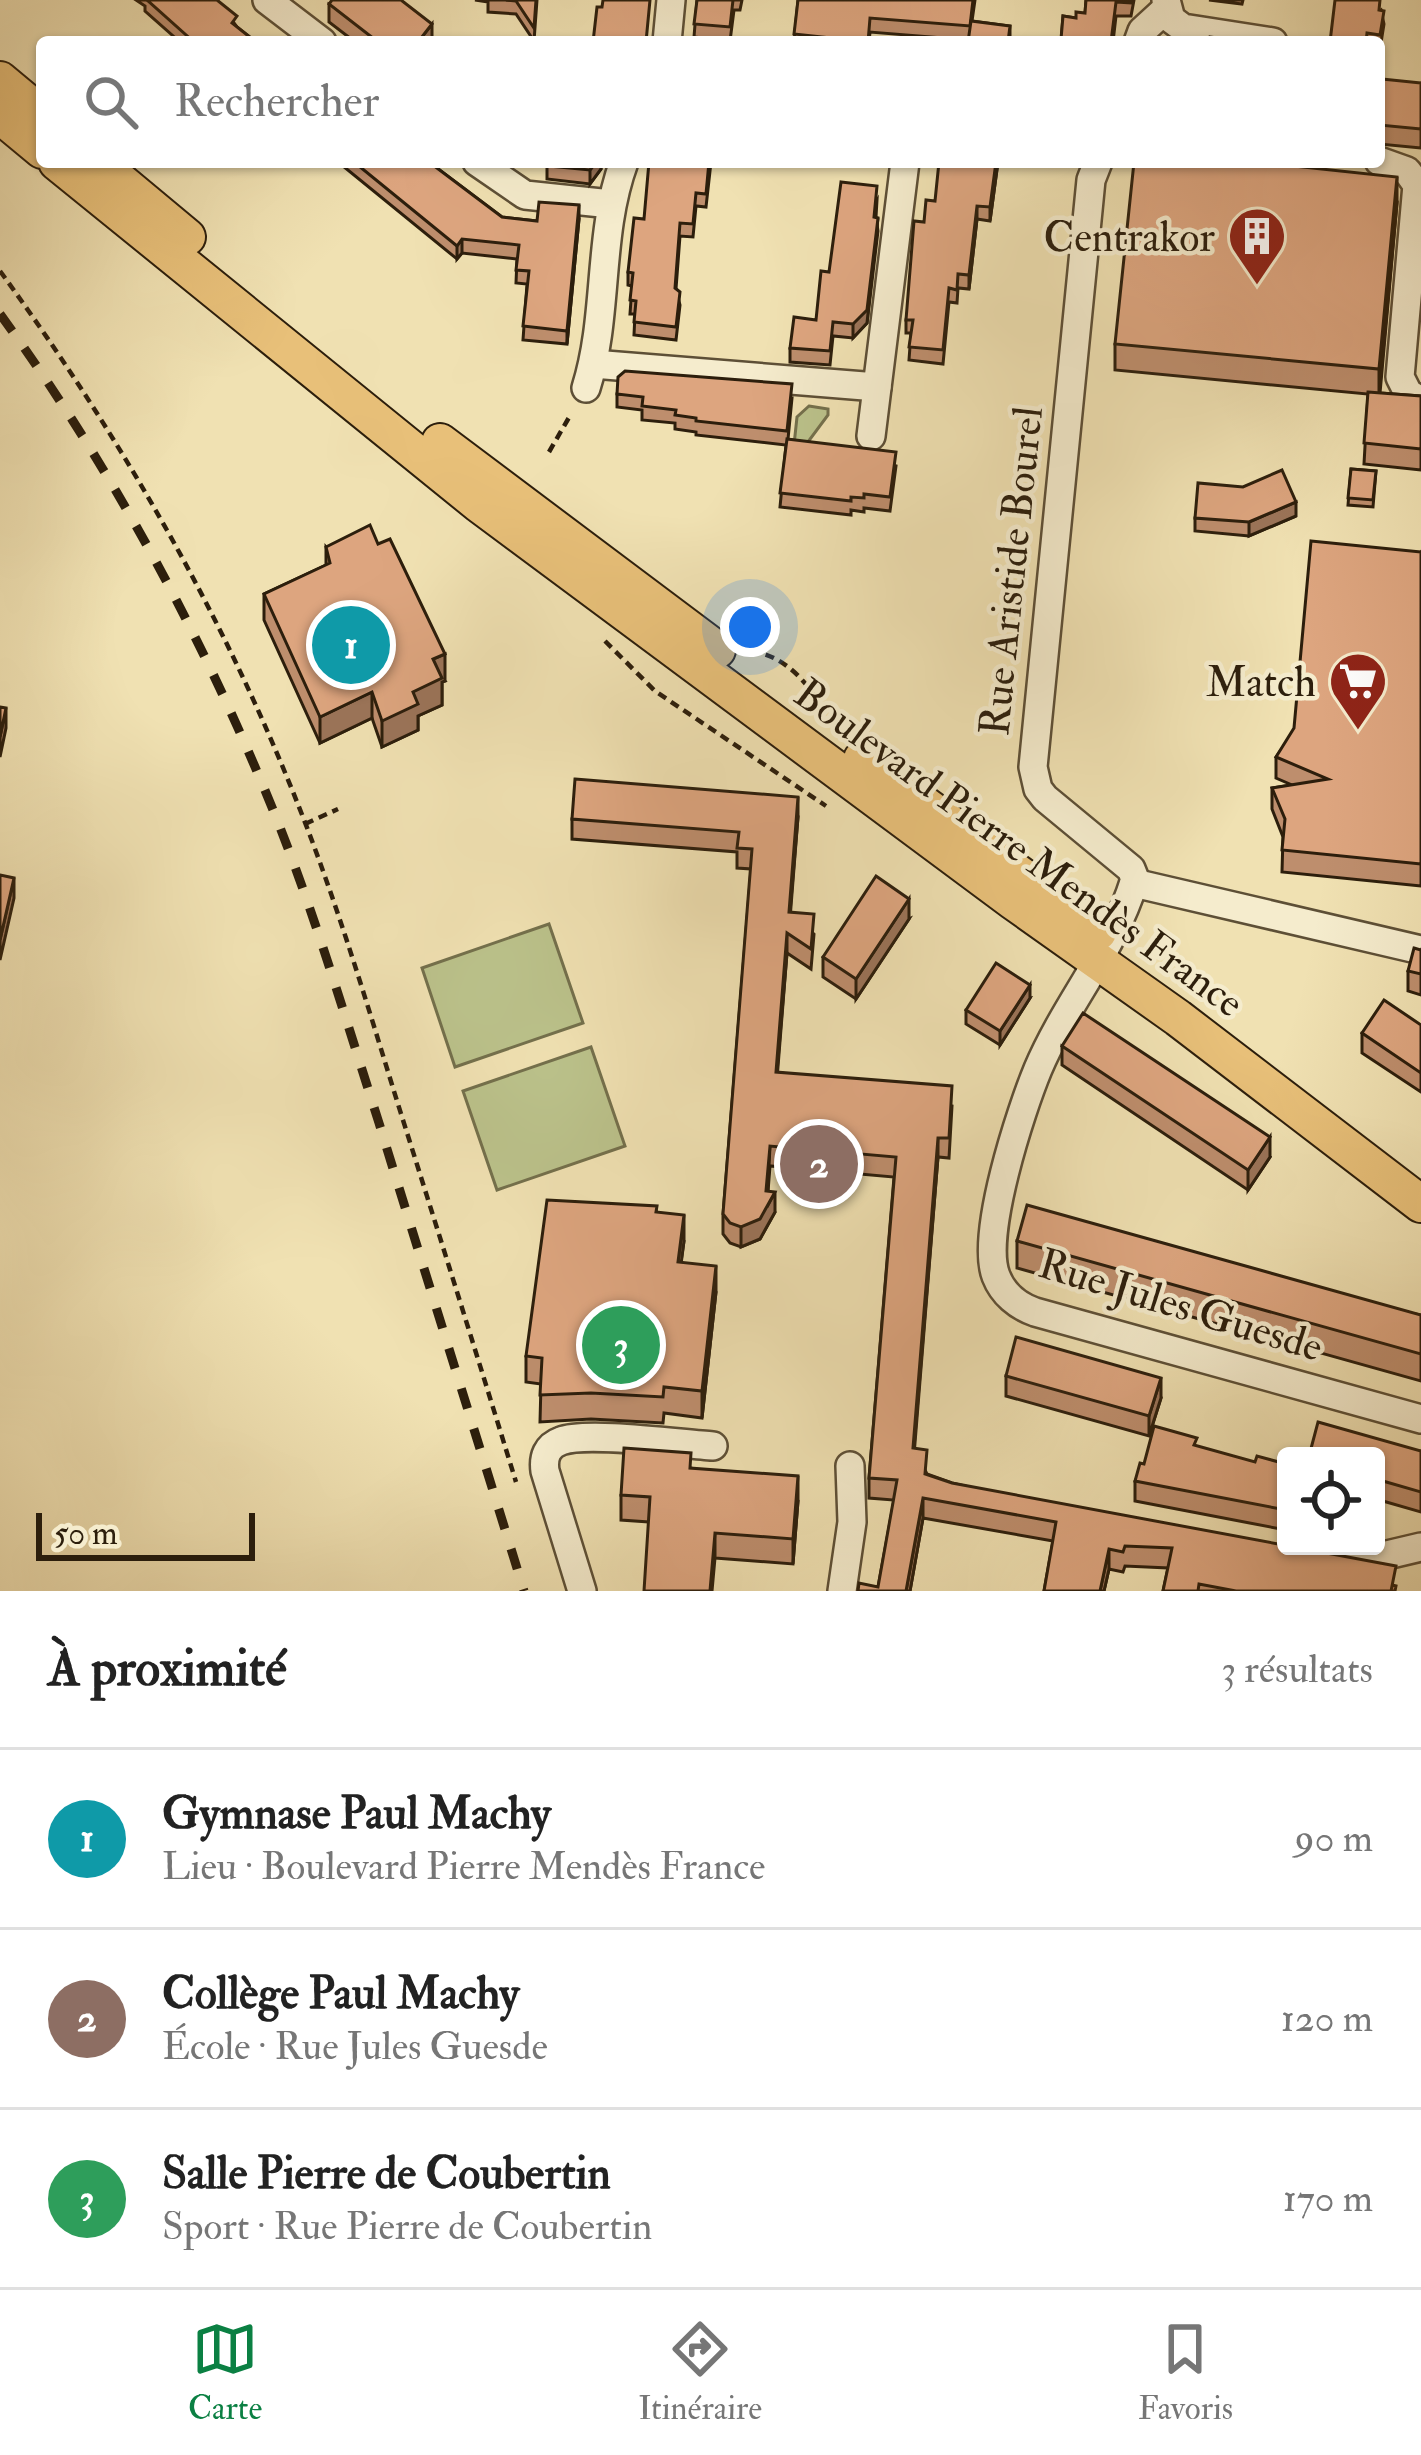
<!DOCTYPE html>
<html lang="fr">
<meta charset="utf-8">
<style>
body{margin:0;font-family:"IM FELL Double Pica",serif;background:#f6f6f6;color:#222}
.controls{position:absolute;right:36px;bottom:36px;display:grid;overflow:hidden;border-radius:12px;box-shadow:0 3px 9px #0004}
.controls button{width:108px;height:108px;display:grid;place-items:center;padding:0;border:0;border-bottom:3px solid #e0e0e0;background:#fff;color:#222;font:60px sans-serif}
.scale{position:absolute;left:36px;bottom:30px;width:219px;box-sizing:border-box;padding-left:12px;border:6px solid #2c1e0c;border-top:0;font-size:33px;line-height:42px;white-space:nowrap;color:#2c1e0c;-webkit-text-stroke:9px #f5eccd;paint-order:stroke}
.you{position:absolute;left:750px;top:627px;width:42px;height:42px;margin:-30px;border:9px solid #fff;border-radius:50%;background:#1a73e8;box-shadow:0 0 0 18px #1a73e833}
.badge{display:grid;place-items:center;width:78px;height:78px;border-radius:50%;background:#0b8043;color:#fff;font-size:39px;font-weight:700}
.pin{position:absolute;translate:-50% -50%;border:6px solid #fff;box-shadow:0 3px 12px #0006}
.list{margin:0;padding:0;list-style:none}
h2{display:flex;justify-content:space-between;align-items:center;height:156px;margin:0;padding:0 48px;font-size:51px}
h2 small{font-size:39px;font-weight:400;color:#767676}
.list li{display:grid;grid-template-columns:78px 1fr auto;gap:36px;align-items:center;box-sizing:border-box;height:180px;padding:0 48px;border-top:3px solid #e0e0e0}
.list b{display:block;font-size:45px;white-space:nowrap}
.list p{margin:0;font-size:39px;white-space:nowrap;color:#767676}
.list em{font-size:39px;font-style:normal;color:#767676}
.icon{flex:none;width:66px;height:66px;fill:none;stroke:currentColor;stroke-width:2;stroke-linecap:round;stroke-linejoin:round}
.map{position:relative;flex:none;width:1421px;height:1591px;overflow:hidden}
.search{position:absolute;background:#fff;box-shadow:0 3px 9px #0004;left:36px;right:36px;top:36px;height:132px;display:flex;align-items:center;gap:30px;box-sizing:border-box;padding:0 42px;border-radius:12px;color:#767676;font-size:45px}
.sheet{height:696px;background:#fff}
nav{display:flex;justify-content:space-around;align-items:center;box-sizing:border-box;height:168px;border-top:3px solid #e0e0e0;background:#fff;font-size:33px;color:#767676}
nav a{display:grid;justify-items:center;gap:6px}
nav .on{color:#0b8043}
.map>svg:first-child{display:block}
.green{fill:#bbc28b;stroke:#74704c;stroke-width:3}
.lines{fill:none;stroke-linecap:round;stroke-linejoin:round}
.minor-casing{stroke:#5d4f36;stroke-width:32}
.major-casing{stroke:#2c1e0c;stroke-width:40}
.path{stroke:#2c1e0c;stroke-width:4.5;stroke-dasharray:9 6;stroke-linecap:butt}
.minor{stroke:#f5eccd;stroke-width:27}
.major{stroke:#e8c079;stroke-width:36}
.rail{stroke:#2c1e0c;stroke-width:9;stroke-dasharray:21 21;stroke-linecap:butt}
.wall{fill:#be8e6d;stroke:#2c1e0c;stroke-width:3}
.shaded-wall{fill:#9b7459;stroke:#2c1e0c;stroke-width:3}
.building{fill:#dda57f;stroke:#2c1e0c;stroke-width:3}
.labels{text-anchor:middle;stroke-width:9;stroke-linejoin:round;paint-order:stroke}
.poi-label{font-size:42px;fill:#2c1e0c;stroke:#f5eccd;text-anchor:end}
.street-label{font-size:42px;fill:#2c1e0c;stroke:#f5eccd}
</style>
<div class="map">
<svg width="1421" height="1591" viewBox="0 0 1421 1591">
<rect width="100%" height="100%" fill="#f0e1b2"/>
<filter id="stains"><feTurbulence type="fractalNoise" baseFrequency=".00167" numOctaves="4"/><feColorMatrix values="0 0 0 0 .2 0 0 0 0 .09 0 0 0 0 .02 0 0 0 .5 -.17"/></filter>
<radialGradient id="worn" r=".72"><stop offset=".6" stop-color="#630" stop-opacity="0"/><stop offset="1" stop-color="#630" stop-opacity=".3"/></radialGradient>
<!-- green -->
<g class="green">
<path d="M809 406 828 409V415L805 446 794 445 797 417Z"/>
<path d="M549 924 583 1023 455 1067 422 968Z"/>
<path d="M591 1047 625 1146 497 1190 463 1091Z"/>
</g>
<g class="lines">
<defs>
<g id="minor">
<path d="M267 0 322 42"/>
<path d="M1166 0 1171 19 1183 28 1273 42"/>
<path d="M667 42 671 0"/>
<path d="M1138 42 1142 31 1166 9"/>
<path d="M1379 161 1407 171 1417 185 1400 377 1408 393 1421 401"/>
<path d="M477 162 525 195 611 204"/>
<path d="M1098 162 1091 180 1033 767 1038 789 1045 798 1131 869 1135 879C1112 953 1067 1001 1038 1069 1021 1110 980 1235 996 1276 1003 1294 1018 1306 1035 1312L1421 1419"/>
<path d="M593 364 877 387"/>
<path d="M586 388C609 315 597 235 624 162"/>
<path d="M871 436 905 162"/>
<path d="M1134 883 1421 950"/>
<path d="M1331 1558 1370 1559 1421 1547"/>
<path d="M582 1591 545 1471C543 1457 547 1446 561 1441 586 1431 681 1444 713 1446"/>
<path d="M842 1591 852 1522 850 1466"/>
</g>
<g id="major">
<path d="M0 80 42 115"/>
<path d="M0 115 42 150"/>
<path d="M57 162 479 504 1013 901 1178 1018 1421 1204"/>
<path d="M97 162 187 237"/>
<path d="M440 442 717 650"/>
<path d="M862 759 1098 932"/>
</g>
</defs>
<!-- minor casing -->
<use href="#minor" class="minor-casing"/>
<!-- major casing -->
<use href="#major" class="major-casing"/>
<!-- path -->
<g class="path">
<path d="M0 271C118 433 218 606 293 792 334 893 365 997 397 1101 437 1228 477 1355 516 1482"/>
<path d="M549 452 571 414"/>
<path d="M605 641 655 691 826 806"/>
<path d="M751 651C788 656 813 688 828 720"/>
<path d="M305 824 338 809"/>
</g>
<!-- minor -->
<use href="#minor" class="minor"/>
<!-- major -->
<use href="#major" class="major"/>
<!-- rail -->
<path class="rail" d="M0 314C107 461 194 621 264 788 310 897 343 1011 379 1123 427 1279 476 1435 524 1591"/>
</g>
<!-- wall -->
<g class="wall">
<path d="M136 0H217L237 27 256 42H180L145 11V6Z"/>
<path d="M475 0H537L534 41 516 14 488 12V2Z"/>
<path d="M697 0H742L740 10H734L730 41 694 37Z"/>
<path d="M798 0H975L972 21 1010 26V42H968L969 40 870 32 869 42H794Z"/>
<path d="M1086 0H1134L1131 16H1116L1113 42H1061L1063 16 1076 18 1085 13Z"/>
<path d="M1209 0H1243L1242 4Z"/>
<path d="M329 4 432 41 355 42 329 22Z"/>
<path d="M1381 10 1384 24 1380 49 1379 42H1330Z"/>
<path d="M1421 83V148L1379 144V100Z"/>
<path d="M338 162H429L502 217 537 221 579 219 567 344 523 340 527 284 516 283 517 259 462 253 457 259Z"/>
<path d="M547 162H601V169L590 184 547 179Z"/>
<path d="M711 162 706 207 696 206 693 237 680 236 676 289 680 305 676 340 634 335 635 314H630L632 286 628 285V272L644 219Z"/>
<path d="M998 162 990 221 977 219 969 289 958 288 957 303 949 302 943 364 909 360 911 333H906V320L924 222 935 201Z"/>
<path d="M877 200 876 217 878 231 867 323 853 338 833 336 830 365 790 362V348L816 320 829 272Z"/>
<path d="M1397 203 1380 393 1421 396V470L1364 464 1368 394 1115 370V344Z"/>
<path d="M617 394 792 398 788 439 896 466 890 511 864 508V512L851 510V515L780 507 786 445 696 435V432L675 429V423L642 420V410L617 407Z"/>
<path d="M1351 469 1376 471 1373 507 1348 505Z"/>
<path d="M1296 516 1249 536 1195 531V518Z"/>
<path d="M326 547 445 681 442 682V705L418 716V730L382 747 372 718 320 743 264 620V594L326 565Z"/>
<path d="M1421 552V886L1282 872 1283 837 1272 809V788L1292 785 1276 778V757Z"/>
<path d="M798 817 790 912 814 934 811 969 787 953 777 1072 952 1106 949 1158 938 1157 914 1448 927 1474 952 1483 1396 1586 1395 1591H1163L1168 1568 1125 1566 1123 1572 1109 1569 1104 1591H1044L1053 1541 923 1518 910 1591H858L878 1587 894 1500 869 1498V1478L894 1177 770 1166 768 1192 775 1212 760 1239 741 1247 730 1243 723 1234V1214L751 869 737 868V852L572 839V819Z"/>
<path d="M909 919 856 999 823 977V957Z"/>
<path d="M1421 950V995L1408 991V971Z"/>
<path d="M1030 998 1000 1045 966 1024V1010Z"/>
<path d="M1421 1025V1092L1362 1053V1033Z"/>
<path d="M1062 1046 1270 1157 1248 1190 1062 1065Z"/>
<path d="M657 1212 684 1241 681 1262 716 1292 702 1418 664 1413 663 1423 591 1419 540 1422 541 1384 526 1382V1356Z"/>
<path d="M1017 1241 1421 1315V1381L1017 1268Z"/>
<path d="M1006 1376 1161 1398 1149 1436 1006 1396Z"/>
<path d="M1421 1451V1512L1376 1499V1456Z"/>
<path d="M1255 1462 1286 1464V1530L1135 1501V1481L1144 1464Z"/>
<path d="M691 1468 798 1501 793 1564 715 1558 649 1522 621 1520V1495Z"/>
</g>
<!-- shaded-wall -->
<g class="shaded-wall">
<path d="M432 24V41L418 42Z"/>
<path d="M596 162H601V169L590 184V170Z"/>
<path d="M996 162H998L990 221V207Z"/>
<path d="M1397 177V203L1379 395V369Z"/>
<path d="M579 205V219L567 344V331Z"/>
<path d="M977 206V219L969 289V275Z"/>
<path d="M878 218 867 323 853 338V324Z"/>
<path d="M462 239V253L457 259V246Z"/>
<path d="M1296 502V516L1249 536V522Z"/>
<path d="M445 654V681L442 682V705L418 716V730L382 747V721L413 692 433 659Z"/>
<path d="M372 692V718L320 743V717Z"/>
<path d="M6 708V728L0 757V737Z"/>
<path d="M798 797V817L789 932V912Z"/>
<path d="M14 878V898L0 960V940Z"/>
<path d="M909 899V919L856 999V979Z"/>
<path d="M787 933V953L776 1092V1072Z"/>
<path d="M1030 985V998L1000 1045V1031Z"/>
<path d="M1270 1137V1157L1248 1190V1170Z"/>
<path d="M938 1138V1157L913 1468V1448Z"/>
<path d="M770 1146 767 1207 775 1192V1212L760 1239 741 1247V1227L766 1191Z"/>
<path d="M684 1215V1241L678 1288V1262Z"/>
<path d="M716 1266V1292L702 1418V1391Z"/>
<path d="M1161 1378V1398L1149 1436V1416Z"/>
<path d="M798 1476V1501L793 1564V1539Z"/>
<path d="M923 1498V1518L910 1591H906Z"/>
<path d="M715 1533V1558L712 1591H710Z"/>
<path d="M1109 1549V1569L1104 1591H1100Z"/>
</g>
<!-- building -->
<g class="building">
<path d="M147 0H217L237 16 232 23 256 42H194Z"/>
<path d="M332 0H401L432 24 418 42H378L329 4Z"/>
<path d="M506 0H536L534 28 516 1Z"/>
<path d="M603 0H650L646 42H593L597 7H602Z"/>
<path d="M697 0H733L730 27 694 24Z"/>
<path d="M798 0H973L970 26 870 18 868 42 794 34Z"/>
<path d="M1086 0H1132L1131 3 1116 2 1111 42H1064L1061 39 1063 16 1076 18V12L1085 13Z"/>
<path d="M1335 0H1380L1379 10 1384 11 1380 35 1367 33 1366 42H1330Z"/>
<path d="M971 21 1010 26 1008 42H968Z"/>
<path d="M1210 37 1225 39 1224 42H1209Z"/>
<path d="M1382 79 1421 83V129L1379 125V100Z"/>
<path d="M354 162H429L502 217 537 221 539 202 579 205 567 331 523 326 529 271 516 270 519 245 462 239 457 246Z"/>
<path d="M547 162H596L590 170 547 166Z"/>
<path d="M649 162H709L706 194 696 193 693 224 680 223 675 288 680 292 676 327 634 322 636 301 630 300 633 273 628 272 634 218 644 219Z"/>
<path d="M939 162H996L990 207 977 206 969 275 958 274 957 290 949 288 943 350 909 347 913 320H906L914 221 924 222 926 200 935 201Z"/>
<path d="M1134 162H1255L1397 177 1379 369 1115 344Z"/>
<path d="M841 182 877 186 874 217 878 218 867 310 853 324 833 322 830 351 790 348 794 317 816 320 821 271 829 272Z"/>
<path d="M625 371 792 384 787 431 696 421V418L675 415 676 410 642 406 643 397 617 394 618 377Z"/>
<path d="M1368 392 1421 396V449L1364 443Z"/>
<path d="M787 439 896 452 890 497 864 494V498L851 497V501L780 493Z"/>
<path d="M1351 469 1376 471 1373 500 1348 498Z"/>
<path d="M1282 470 1296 502 1249 522 1195 518 1198 483 1243 487Z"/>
<path d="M370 525 378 544 390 539 445 654 433 659 442 678 413 692 418 704 382 721 372 692 320 717 264 594 330 563 326 547Z"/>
<path d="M1311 541 1421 552V864L1282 850 1285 819 1272 788 1328 779 1276 757 1294 728Z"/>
<path d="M0 707 6 708 0 737Z"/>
<path d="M575 779 798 797 789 912 814 914 811 949 787 933 776 1072 952 1086 949 1138H938L913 1448 927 1450 925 1474 952 1483 1396 1566 1391 1591H1236L1199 1584 1198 1591H1163L1172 1548 1125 1546 1123 1552 1109 1549 1100 1591H1044L1056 1522 923 1498 906 1591H858L859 1583 878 1587 897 1480 869 1478 896 1157 770 1146 766 1191 775 1192 760 1219 741 1227 730 1223 723 1214 752 849 737 848 739 832 572 819Z"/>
<path d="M0 875 14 878 0 940Z"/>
<path d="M876 876 909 899 856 979 823 957Z"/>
<path d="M1414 948 1421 950V974L1408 971Z"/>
<path d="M996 963 1030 985 1000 1031 966 1010Z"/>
<path d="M1384 1000 1421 1025V1073L1362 1033Z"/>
<path d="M1083 1013 1270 1137 1248 1170 1062 1046Z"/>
<path d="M547 1200 657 1206 656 1212 684 1215 678 1262 716 1266 702 1391 664 1387 663 1397 591 1393 540 1395 542 1358 526 1356Z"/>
<path d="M1027 1205 1421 1315V1354L1017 1241Z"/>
<path d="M1016 1337 1161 1378 1149 1416 1006 1376Z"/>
<path d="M1318 1422 1421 1451V1492L1376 1479V1456H1309Z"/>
<path d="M1154 1426 1197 1438 1194 1445 1255 1462 1257 1456 1286 1464V1510L1135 1481 1140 1463 1144 1464Z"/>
<path d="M624 1448 691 1453 690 1468 798 1476 793 1539 715 1533 710 1591H644L650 1497 621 1495Z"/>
</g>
<!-- icons -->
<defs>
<symbol id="building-pin" viewBox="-11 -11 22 30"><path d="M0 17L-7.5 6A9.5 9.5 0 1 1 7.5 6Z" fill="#8f2418" stroke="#f5eccd"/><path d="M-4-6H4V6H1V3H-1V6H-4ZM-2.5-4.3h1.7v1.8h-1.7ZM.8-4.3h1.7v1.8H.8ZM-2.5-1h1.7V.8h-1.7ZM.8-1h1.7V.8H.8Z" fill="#fff"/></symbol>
<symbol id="supermarket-pin" viewBox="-11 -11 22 30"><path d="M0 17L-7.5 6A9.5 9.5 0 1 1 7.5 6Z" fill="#8f2418" stroke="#f5eccd"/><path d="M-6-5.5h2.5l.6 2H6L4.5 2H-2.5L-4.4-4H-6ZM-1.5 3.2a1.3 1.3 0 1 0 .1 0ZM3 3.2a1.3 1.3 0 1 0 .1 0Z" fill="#fff"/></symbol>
</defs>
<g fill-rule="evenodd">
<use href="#building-pin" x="1224" y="203" width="66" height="90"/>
<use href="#supermarket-pin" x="1325" y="648" width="66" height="90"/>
</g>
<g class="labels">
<!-- poi labels -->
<g class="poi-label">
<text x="1215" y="251">Centrakor</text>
<text x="1316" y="696">Match</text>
</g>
<!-- street labels -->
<g class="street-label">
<text transform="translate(1010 571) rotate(-84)" y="15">Rue Aristide Bourel</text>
<text transform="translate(1020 847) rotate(36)" y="15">Boulevard Pierre Mendès France</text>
<text transform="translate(1181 1304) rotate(17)" y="15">Rue Jules Guesde</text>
</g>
</g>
<rect width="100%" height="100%" filter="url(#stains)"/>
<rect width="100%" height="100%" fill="url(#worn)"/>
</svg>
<div class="controls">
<button><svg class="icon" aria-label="locate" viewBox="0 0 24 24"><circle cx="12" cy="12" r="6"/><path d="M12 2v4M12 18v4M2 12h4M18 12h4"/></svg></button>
</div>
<div class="scale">50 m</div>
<div class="you"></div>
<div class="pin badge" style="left:351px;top:645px;background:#0f9aa8">1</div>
<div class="pin badge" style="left:819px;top:1164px;background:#8d6e63">2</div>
<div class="pin badge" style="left:621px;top:1345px;background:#2e9e5b">3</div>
<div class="search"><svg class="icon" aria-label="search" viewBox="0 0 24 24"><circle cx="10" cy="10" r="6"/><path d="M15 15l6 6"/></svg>Rechercher</div>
</div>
<section class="sheet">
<h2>À proximité<small>3 résultats</small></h2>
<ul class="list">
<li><span class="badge" style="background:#0f9aa8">1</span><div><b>Gymnase Paul Machy</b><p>Lieu · Boulevard Pierre Mendès France</p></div><em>90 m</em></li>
<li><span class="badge" style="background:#8d6e63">2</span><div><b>Collège Paul Machy</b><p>École · Rue Jules Guesde</p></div><em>120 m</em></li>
<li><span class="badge" style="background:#2e9e5b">3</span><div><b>Salle Pierre de Coubertin</b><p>Sport · Rue Pierre de Coubertin</p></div><em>170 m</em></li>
</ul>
</section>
<nav>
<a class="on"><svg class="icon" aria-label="map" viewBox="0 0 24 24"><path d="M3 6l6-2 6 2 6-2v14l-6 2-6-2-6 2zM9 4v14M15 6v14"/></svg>Carte</a>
<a><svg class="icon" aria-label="directions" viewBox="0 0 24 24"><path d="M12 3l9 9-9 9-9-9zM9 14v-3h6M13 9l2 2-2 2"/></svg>Itinéraire</a>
<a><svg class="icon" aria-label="saved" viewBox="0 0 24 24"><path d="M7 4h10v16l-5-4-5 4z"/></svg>Favoris</a>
</nav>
